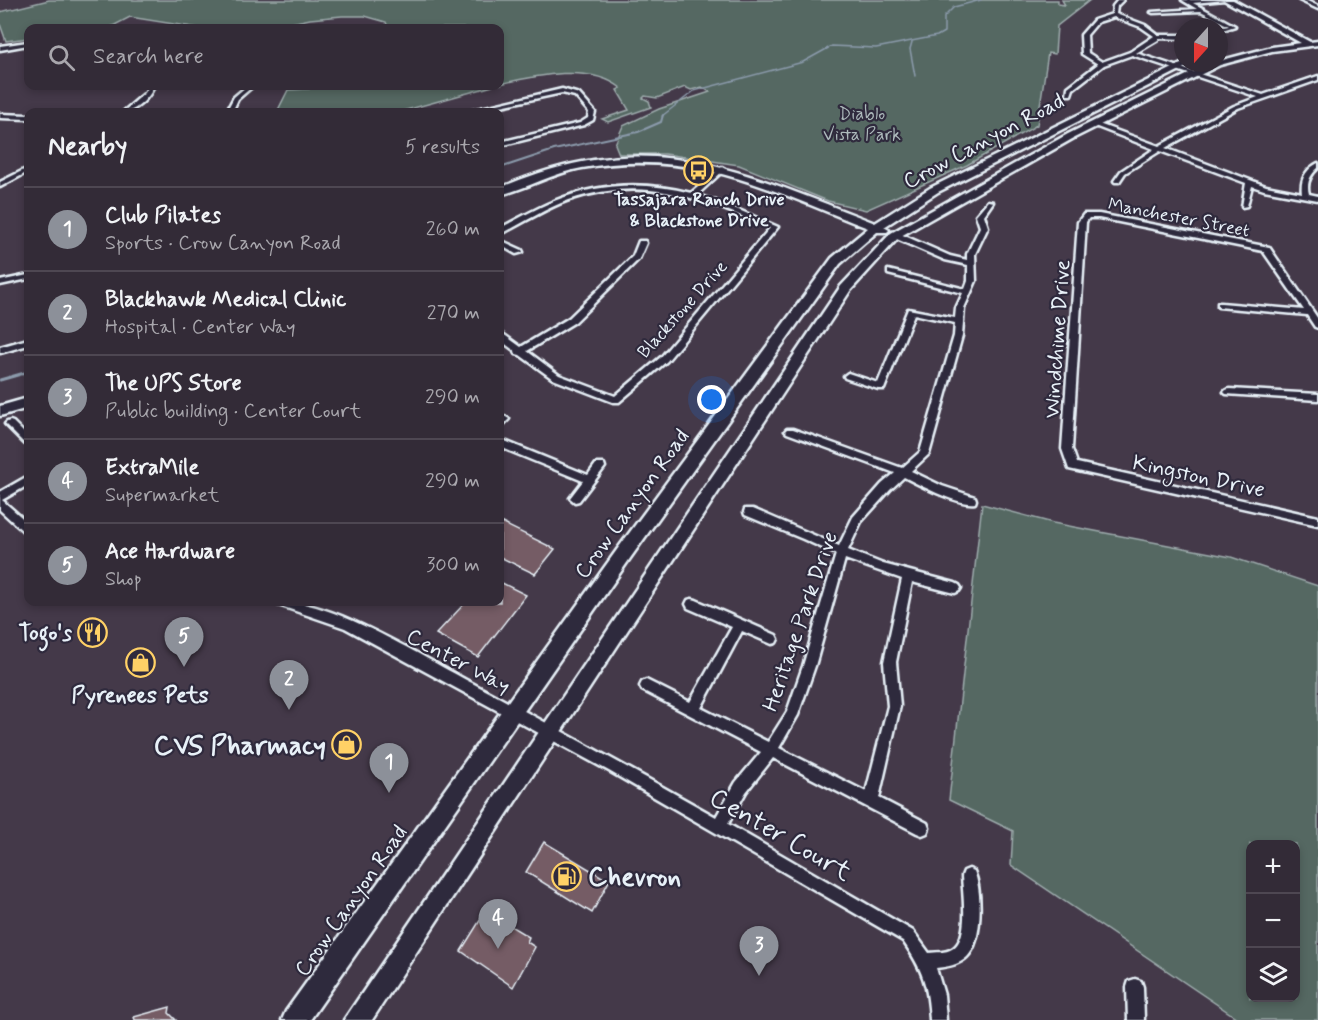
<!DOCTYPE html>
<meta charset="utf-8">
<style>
body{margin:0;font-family:Mynerve,sans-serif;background:#3b333f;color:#f1f3f6}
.controls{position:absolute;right:18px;bottom:18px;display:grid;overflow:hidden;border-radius:12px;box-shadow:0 3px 9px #0003}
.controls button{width:54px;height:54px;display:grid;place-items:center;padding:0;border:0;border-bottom:2px solid #4e4752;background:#332b37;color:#f1f3f6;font:30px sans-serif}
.compass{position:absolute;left:1174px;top:18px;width:54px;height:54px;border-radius:50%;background:#332b37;box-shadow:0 3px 9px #0003;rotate:201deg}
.you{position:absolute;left:712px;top:400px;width:21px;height:21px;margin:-15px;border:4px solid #fff;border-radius:50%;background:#1a73e8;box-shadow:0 0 0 9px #1a73e833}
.badge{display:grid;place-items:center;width:39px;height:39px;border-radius:50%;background:#8c9099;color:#fff;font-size:20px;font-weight:700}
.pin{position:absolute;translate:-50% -50px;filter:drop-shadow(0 2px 3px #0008)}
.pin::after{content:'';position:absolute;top:32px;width:21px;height:18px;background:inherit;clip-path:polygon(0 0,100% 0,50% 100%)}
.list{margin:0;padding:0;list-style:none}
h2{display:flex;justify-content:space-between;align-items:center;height:78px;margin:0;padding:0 24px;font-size:26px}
h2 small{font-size:20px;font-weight:400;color:#a9a7ad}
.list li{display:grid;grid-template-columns:39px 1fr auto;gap:18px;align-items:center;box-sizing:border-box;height:84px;padding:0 24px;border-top:2px solid #4e4752}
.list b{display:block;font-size:22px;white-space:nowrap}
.list p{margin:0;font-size:20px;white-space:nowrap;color:#a9a7ad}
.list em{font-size:20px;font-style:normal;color:#a9a7ad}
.icon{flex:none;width:33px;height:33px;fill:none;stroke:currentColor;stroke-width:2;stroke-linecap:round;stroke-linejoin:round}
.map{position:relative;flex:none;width:1318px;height:1020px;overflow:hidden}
.search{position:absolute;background:#332b37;box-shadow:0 3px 9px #0003;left:24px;top:24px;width:480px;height:66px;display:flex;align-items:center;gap:15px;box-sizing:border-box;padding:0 21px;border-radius:12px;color:#a9a7ad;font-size:22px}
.panel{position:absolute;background:#332b37;box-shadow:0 3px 9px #0003;left:24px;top:108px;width:480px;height:498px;border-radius:12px}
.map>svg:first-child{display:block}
.green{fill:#546862;stroke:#9eacad;stroke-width:1.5;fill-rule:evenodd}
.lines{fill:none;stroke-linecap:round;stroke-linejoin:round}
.stream-far2{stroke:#8c9bac;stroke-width:1.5}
.stream-far1{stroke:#8c9bac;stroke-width:2}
.stream{stroke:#8c9bac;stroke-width:3}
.building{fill:#745c65;stroke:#e8f1f8;stroke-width:1.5}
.street-casing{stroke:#e8f1f8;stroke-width:5}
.secondary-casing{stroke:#e8f1f8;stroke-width:5}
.street{fill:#2f2a3d;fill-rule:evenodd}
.secondary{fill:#2f2a3d;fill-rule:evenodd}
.labels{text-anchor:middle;stroke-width:4.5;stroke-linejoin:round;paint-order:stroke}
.far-park-label{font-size:18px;fill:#adbabc;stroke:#2f2a3d}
.far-poi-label{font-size:18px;font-weight:bold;fill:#e8f1f8;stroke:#2f2a3d}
.far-street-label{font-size:18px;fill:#e8f1f8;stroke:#2f2a3d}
.street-label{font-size:22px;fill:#e8f1f8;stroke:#2f2a3d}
.poi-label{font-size:22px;font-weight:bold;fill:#e8f1f8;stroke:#2f2a3d;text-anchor:end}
.near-poi-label{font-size:27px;font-weight:bold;fill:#e8f1f8;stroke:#2f2a3d;text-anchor:end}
.near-street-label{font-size:27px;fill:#e8f1f8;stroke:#2f2a3d}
</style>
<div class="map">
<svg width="1318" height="1020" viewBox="0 0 1318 1020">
<rect width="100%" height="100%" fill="#443949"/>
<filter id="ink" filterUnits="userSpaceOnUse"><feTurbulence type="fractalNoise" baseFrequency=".0167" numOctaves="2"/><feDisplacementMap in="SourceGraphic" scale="12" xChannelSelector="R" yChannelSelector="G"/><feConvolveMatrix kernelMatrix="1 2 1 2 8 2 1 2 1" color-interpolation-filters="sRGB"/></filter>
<g filter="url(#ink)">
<!-- green -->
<g class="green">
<path d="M49 0H1058V4L1065 5 1062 0H1090L1057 26 1055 54 1048 53 1037 125 967 165 866 210 828 201 739 165 665 154H619L615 144 623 126 659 109 710 92 702 87 691 90 685 87 657 98 645 96 643 98 649 101 651 107 608 122 602 119 629 110 617 90 621 88C590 63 535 76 500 84V28H388L386 22 365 16H342L310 19 268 28H199L130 17 109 28H28V38L6 41 0 24V12Z"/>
<path d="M312 86H493L399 112H277L288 90 309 89Z"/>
<path d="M982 504 1053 523 1231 557 1318 586V1020H1240L1011 865 1013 831 949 800ZM1250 844H1296V998H1250Z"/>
</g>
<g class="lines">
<!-- stream-far2 -->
<g class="stream-far2">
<path d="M912 42 910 49 915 76"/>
<path d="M662 116 694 91 803 62 832 46 876 48 937 36 944 32V17L954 7 981 0"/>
</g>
<!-- stream-far1 -->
<path class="stream-far1" d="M500 168 554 150 638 132 661 122 663 115"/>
<!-- stream -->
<path class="stream" d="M0 380 28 372"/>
</g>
<!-- building -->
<g class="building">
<path d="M500 522 555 549 535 574 500 557Z"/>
<path d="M500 582 526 595 478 657 436 634 466 602H500Z"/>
<path d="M544 842 609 881 592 913 526 872Z"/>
<path d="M484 914 507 929 509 925 529 937 527 942 535 947 513 987 461 951Z"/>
<path d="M170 1007 169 1013 176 1020H135L134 1017Z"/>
</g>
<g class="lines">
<defs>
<g id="street">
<path d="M1118 0H1123L1117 6 1116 14 1145 25 1158 35H1183V39L1159 38 1158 40 1136 53 1263 95 1318 76V80L1238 108 1165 148 1266 186 1302 193C1300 180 1306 169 1318 163V168C1310 175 1306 183 1309 194L1318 196V200L1264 190 1252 186 1247 206 1242 207 1246 183 1160 151 1125 173 1119 182H1115L1114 181 1121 171 1154 149 1092 125V123H1096L1159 146 1234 106 1258 97 1132 55 1104 65 1073 89 1071 95H1067L1068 87 1098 64 1082 54 1081 35 1094 20 1112 14 1113 6ZM1114 17 1141 27 1154 36 1130 52 1102 62 1088 53 1087 35 1098 22Z"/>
<path d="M1182 0H1225L1193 3 1235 26 1219 31V28L1229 26 1201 11 1153 13 1151 12 1197 9Z"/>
<path d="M1299 0H1305L1318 6V9Z"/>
<path d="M28 42V45L0 50V46Z"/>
<path d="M149 86H154C150 97 136 112 123 112L145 93Z"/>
<path d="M247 86H253L238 99 232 112H226L234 97Z"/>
<path d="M562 89 579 94 595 112 593 120 584 125 500 146V142L580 123 588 118 589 112 575 96 562 93 473 112H464Z"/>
<path d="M0 114 28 115V119L0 118Z"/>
<path d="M722 167 725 169 724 170 697 195 725 204 778 227 667 361 619 402H613L553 379 520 355 516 354 515 351 500 340V333L503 334 521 347 569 318 633 256 639 241H645L646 243 639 259 575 322 527 351 559 375 615 396 661 357 770 228C699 198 646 175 569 200 546 208 525 222 503 233H500V228C518 219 535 209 554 201 598 183 645 181 691 193Z"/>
<path d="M28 168V172L0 187V182Z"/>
<path d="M988 201 993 202 984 215 988 227 975 254 976 281 964 308 962 336 929 454 911 471 942 486 975 497 976 500 975 503C959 506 920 485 904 477L890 490 861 522 848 550 883 564 955 583 959 585 961 588 959 591 955 593 912 582 896 662 900 706 879 798 927 823 929 828 927 833 922 835 917 833 773 758 746 792 728 824 913 931 929 953C936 952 946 953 952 949 970 939 963 894 962 876L964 871 969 869 974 871C982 890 983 942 967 957 959 965 946 967 936 968L944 995 946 1020H930C928 985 923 970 903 941L609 771 345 628 278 605 276 602C326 596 425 659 472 683 554 727 635 771 716 817L736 782 761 752 642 690 640 686 642 682 646 680 690 702 732 627 688 608 686 604 688 600 692 599 696 600 776 635 778 639 776 643 772 644 742 631 701 708 768 742 787 712 803 666 836 554 803 539 745 515 744 512 745 509H753L839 546 853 517 882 484 895 473 787 433 785 431 787 429H793L902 468 920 452 954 336 955 323 914 314 884 389H878L845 378 844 376 848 373 878 383 908 309 955 318 956 308 963 293 888 274V270L965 289 968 281V265L945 260 892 237V233H898L950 256 967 260V254L980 227 976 215ZM845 559 902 579 884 662 888 706 866 792 779 748 798 715 815 666Z"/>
<path d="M1084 214H1099L1269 247 1318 319V328L1315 327 1307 315 1218 307V303H1221L1304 310 1263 251 1099 218H1089L1086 222 1072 449 1077 463 1318 517V525L1069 469 1062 449 1078 222Z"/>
<path d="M500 240 522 250 523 252 516 254 500 245Z"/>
<path d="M28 275V279L0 285V281Z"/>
<path d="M28 339V345L0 353V347Z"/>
<path d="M1229 389 1318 394V400L1226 394 1224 392 1226 390Z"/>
<path d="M504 416 509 419 503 425 500 426V418Z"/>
<path d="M10 421 13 422 28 437V445L25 444 5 424 7 422Z"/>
<path d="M500 439 588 475 596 464H604L605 467 579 501 575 502 570 498 583 481 500 447Z"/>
<path d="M28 476V485L2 500 28 523V533L24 532 0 510V492Z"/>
<path d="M1135 979 1141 981 1143 987 1144 1020H1128L1127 987 1129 981Z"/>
</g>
<g id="secondary">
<path d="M1224 0H1233L1310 42 1318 41V45L1272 51 1220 65 1074 138 899 237 850 291 372 1020H344L841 286 891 233 1068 134 1211 63 1272 47 1301 43Z"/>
<path d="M1183 63H1194L938 192 884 227 889 230 887 232H877L840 264 631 557 310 1020H282L286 1011 619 547 832 258 868 228C768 189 693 148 582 168 553 173 528 188 500 195V188C650 124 734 169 875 223L930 188Z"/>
<path d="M28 398V408L0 416V406Z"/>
</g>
</defs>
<!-- street casing -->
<use href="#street" class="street-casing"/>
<!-- secondary casing -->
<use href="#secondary" class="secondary-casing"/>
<!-- street -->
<use href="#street" class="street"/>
<!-- secondary -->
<use href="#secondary" class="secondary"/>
</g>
</g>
<!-- icons -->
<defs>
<symbol id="bus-ring" viewBox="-11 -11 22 22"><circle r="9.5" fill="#2f2a3d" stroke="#ffd166" stroke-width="1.5"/><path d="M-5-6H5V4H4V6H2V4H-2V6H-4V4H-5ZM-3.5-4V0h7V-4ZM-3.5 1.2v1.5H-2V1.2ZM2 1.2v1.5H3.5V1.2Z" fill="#ffd166"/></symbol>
<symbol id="restaurant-ring" viewBox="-11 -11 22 22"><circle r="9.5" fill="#2f2a3d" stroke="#ffd166" stroke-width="1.5"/><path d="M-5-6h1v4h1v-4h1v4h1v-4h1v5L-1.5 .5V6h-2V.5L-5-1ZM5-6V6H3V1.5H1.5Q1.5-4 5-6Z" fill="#ffd166"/></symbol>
<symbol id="shop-ring" viewBox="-11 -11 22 22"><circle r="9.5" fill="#2f2a3d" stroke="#ffd166" stroke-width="1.5"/><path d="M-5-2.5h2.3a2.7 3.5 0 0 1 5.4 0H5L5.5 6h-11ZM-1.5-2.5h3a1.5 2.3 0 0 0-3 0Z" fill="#ffd166"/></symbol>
<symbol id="fuel-ring" viewBox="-11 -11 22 22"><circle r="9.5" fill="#2f2a3d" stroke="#ffd166" stroke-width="1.5"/><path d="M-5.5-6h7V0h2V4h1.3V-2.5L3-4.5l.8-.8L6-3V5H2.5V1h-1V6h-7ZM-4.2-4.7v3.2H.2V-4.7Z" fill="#ffd166"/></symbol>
</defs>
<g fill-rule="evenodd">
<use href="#bus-ring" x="682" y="154" width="33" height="33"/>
<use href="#restaurant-ring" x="76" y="616" width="33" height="33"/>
<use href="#shop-ring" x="124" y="646" width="33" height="33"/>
<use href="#shop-ring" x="330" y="728" width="33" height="33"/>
<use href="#fuel-ring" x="550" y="860" width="33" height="33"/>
</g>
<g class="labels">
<!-- far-park labels -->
<g class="far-park-label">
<text x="862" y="119">Diablo<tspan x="862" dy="21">Vista Park</tspan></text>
</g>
<!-- far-poi labels -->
<g class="far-poi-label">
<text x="699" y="205">Tassajara Ranch Drive<tspan x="699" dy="21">&amp; Blackstone Drive</tspan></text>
</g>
<!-- far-street labels -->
<g class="far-street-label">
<text transform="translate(1179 217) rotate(11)" y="6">Manchester Street</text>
<text transform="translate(682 309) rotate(-48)" y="6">Blackstone Drive</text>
</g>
<!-- street labels -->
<g class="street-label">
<text transform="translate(983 140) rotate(-28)" y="8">Crow Canyon Road</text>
<text transform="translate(1056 339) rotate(-86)" y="8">Windchime Drive</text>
<text transform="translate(1199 475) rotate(12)" y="8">Kingston Drive</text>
<text transform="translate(631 503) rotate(-54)" y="8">Crow Canyon Road</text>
<text transform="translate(799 621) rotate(-71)" y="8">Heritage Park Drive</text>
<text transform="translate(459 660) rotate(28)" y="8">Center Way</text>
<text transform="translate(350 900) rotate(-55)" y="8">Crow Canyon Road</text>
</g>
<!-- poi labels -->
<g class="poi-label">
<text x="72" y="640">Togo's</text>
<text x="140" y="702" text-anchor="middle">Pyrenees Pets</text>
</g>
<!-- near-poi labels -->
<g class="near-poi-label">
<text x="326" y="754">CVS Pharmacy</text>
<text x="588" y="885" text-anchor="start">Chevron</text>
</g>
<!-- near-street labels -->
<g class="near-street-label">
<text transform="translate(781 834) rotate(30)" y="9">Center Court</text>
</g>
</g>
</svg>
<div class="controls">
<button>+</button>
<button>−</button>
<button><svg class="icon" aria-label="layers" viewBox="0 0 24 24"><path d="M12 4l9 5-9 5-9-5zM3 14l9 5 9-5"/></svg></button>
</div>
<svg class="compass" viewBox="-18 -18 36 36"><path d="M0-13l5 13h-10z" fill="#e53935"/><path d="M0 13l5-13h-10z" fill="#a9a7ad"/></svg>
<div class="you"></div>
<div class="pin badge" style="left:389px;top:793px">1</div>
<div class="pin badge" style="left:289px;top:710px">2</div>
<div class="pin badge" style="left:759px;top:976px">3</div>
<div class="pin badge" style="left:498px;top:949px">4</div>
<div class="pin badge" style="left:184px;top:667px">5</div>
<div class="search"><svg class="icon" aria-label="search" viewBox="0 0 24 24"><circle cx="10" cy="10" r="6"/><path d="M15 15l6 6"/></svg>Search here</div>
<section class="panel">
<h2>Nearby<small>5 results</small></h2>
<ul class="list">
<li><span class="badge">1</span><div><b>Club Pilates</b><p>Sports · Crow Canyon Road</p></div><em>260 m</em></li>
<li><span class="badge">2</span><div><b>Blackhawk Medical Clinic</b><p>Hospital · Center Way</p></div><em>270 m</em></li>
<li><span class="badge">3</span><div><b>The UPS Store</b><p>Public building · Center Court</p></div><em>290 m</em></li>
<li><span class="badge">4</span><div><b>ExtraMile</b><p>Supermarket</p></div><em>290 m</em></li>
<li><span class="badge">5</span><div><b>Ace Hardware</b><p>Shop</p></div><em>300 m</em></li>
</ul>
</section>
</div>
